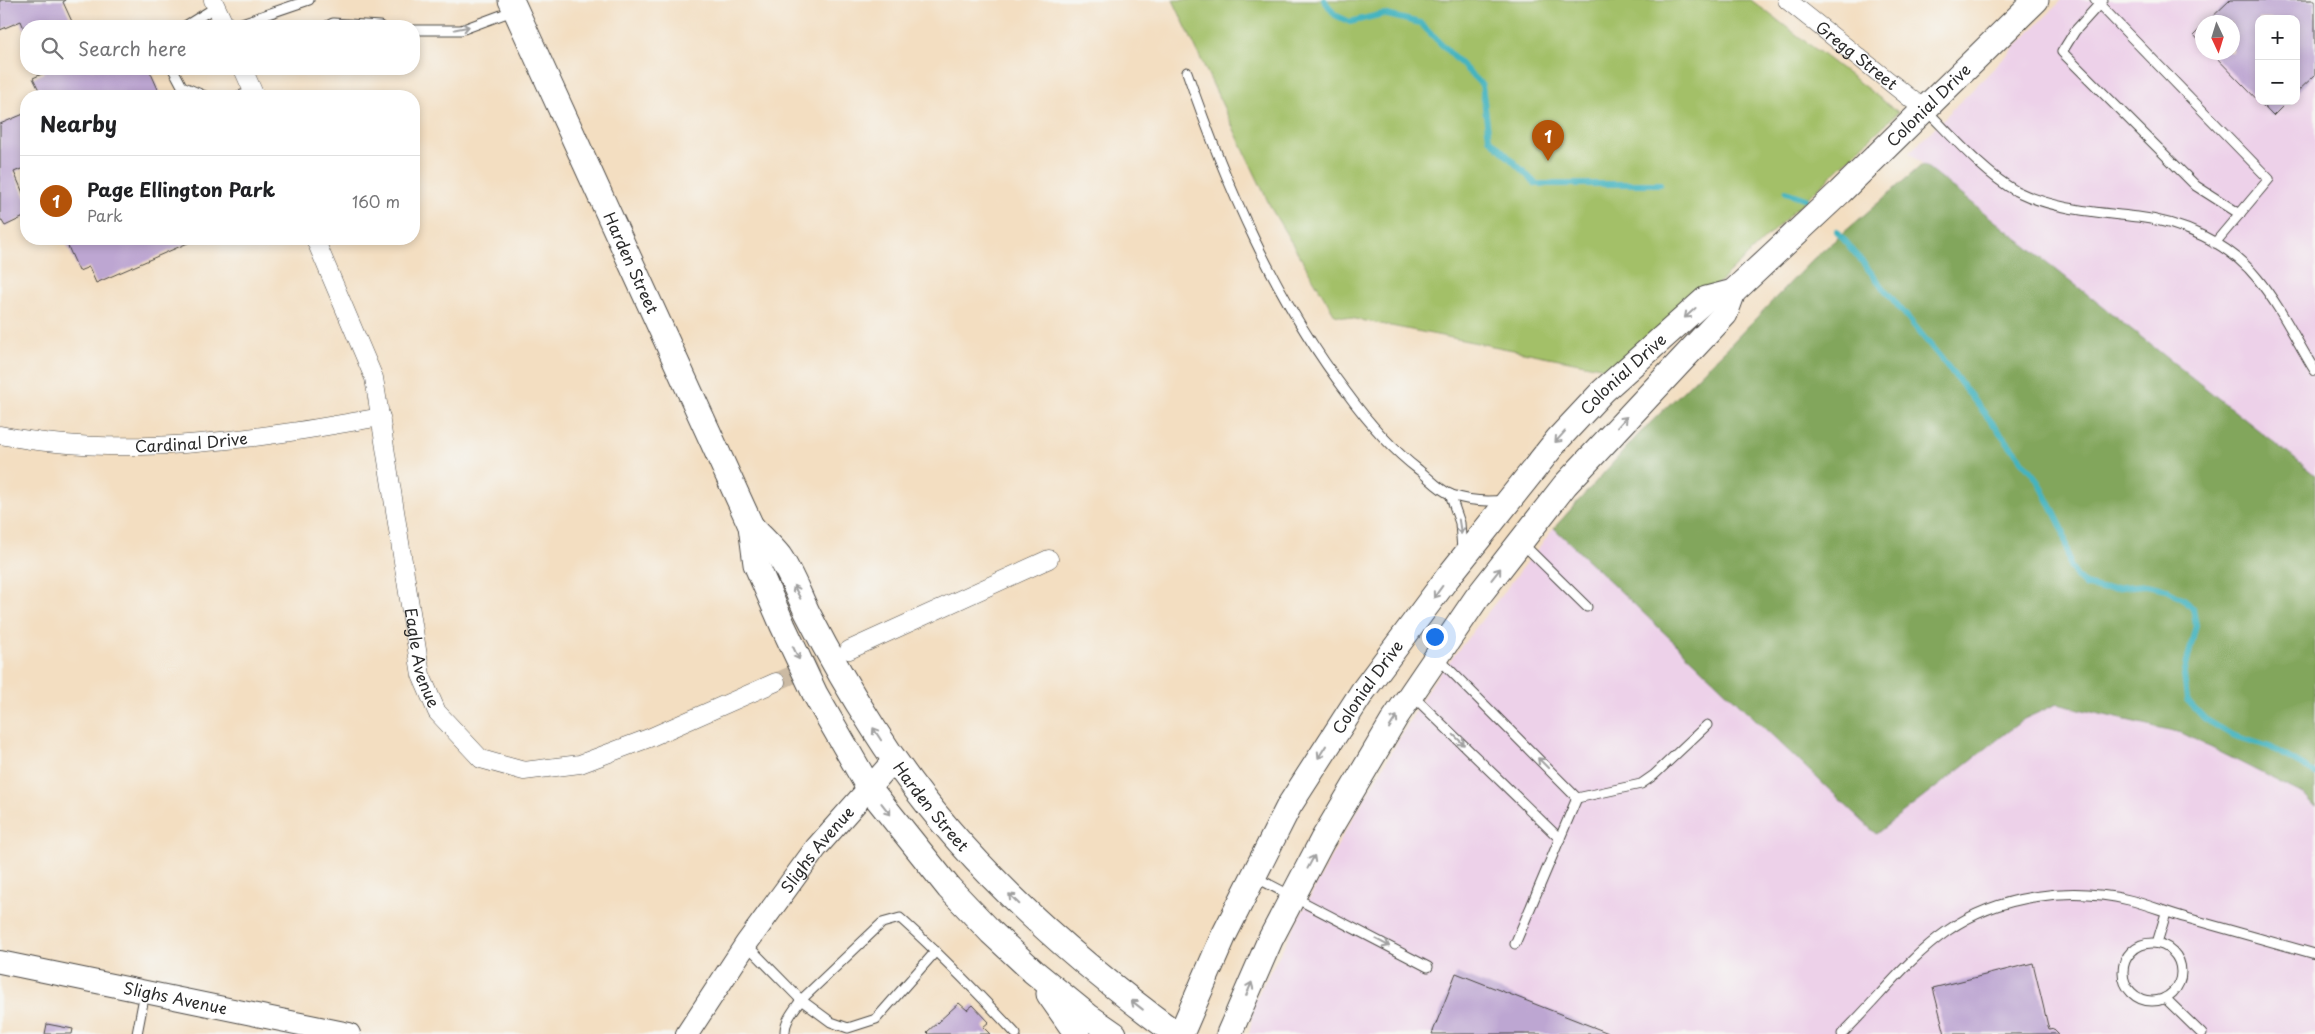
<!DOCTYPE html>
<meta charset="utf-8">
<style>
body{margin:0;font-family:"Playpen Sans",sans-serif;background:#f6f6f6;color:#202124}
.controls{position:absolute;right:15px;top:15px;display:grid;overflow:hidden;border-radius:10px;box-shadow:0 2px 8px #0003}
.controls button{width:45px;height:45px;display:grid;place-items:center;padding:0;border:0;border-bottom:1px solid #e0e0e0;background:#fff;color:#202124;font:25px sans-serif}
.compass{position:absolute;left:2195px;top:15px;width:45px;height:45px;border-radius:50%;background:#fff;box-shadow:0 2px 8px #0003;rotate:176deg}
.you{position:absolute;left:1434px;top:636px;width:18px;height:18px;margin:-12px;border:4px solid #fff;border-radius:50%;background:#1a73e8;box-shadow:0 0 0 8px #1a73e833}
.badge{display:grid;place-items:center;width:32px;height:32px;border-radius:50%;background:#b45309;color:#fff;font-size:16px;font-weight:700}
.pin{position:absolute;translate:-50% -41px;filter:drop-shadow(0 1px 2px #0008)}
.pin::after{content:'';position:absolute;top:26px;width:18px;height:15px;background:inherit;clip-path:polygon(0 0,100% 0,50% 100%)}
.list{margin:0;padding:0;list-style:none}
h2{display:flex;justify-content:space-between;align-items:center;height:65px;margin:0;padding:0 20px;font-size:21px}
h2 small{font-size:16px;font-weight:400;color:#757577}
.list li{display:grid;grid-template-columns:32px 1fr auto;gap:15px;align-items:center;box-sizing:border-box;height:90px;padding:0 20px;border-top:1px solid #e0e0e0}
.list b{display:block;font-size:19px;white-space:nowrap}
.list p{margin:0;font-size:16px;white-space:nowrap;color:#757577}
.list em{font-size:16px;font-style:normal;color:#757577}
.icon{flex:none;width:28px;height:28px;fill:none;stroke:currentColor;stroke-width:2;stroke-linecap:round;stroke-linejoin:round}
.map{position:relative;flex:none;width:2315px;height:1034px;overflow:hidden}
.search{position:absolute;background:#fff;box-shadow:0 2px 8px #0003;left:20px;top:20px;width:400px;height:55px;display:flex;align-items:center;gap:12px;box-sizing:border-box;padding:0 18px;border-radius:20px;color:#757577;font-size:19px}
.panel{position:absolute;background:#fff;box-shadow:0 2px 8px #0003;left:20px;top:90px;width:400px;height:155px;border-radius:20px}
.map>svg:first-child{display:block}
.built{fill:#edd1e9;fill-rule:evenodd}
.green{fill:#a3c067;stroke:#677649}
.forest{fill:#82a65c;stroke:#566844}
.lines{fill:none;stroke-linecap:round;stroke-linejoin:round}
.stream{stroke:#45b4bf;stroke-width:6}
.building{fill:#bda6d2}
.minor-tunnel{stroke:#cbbaa3;stroke-width:18;stroke-dasharray:18 9;stroke-linecap:butt}
.service-casing{stroke:#494642;stroke-width:11}
.minor-casing{stroke:#494642;stroke-width:19}
.tertiary-casing{stroke:#494642;stroke-width:24}
.secondary-casing{stroke:#494642;stroke-width:27}
.service{stroke:#fff;stroke-width:9}
.minor{stroke:#fff;stroke-width:18}
.tertiary{stroke:#fff;stroke-width:22}
.secondary{stroke:#fff;stroke-width:25}
.oneway{stroke:#a0a0a0}
.labels{text-anchor:middle;stroke-width:4;stroke-linejoin:round;paint-order:stroke}
.street-label{font-size:16px;fill:#2b2b2b;stroke:#f6f6f2}
</style>
<div class="map">
<svg width="2315" height="1034" viewBox="0 0 2315 1034">
<rect width="100%" height="100%" fill="#f6f6f2"/>
<filter id="ink" filterUnits="userSpaceOnUse"><feTurbulence type="fractalNoise" baseFrequency=".02" numOctaves="2"/><feDisplacementMap in="SourceGraphic" scale="10" xChannelSelector="R" yChannelSelector="G"/><feConvolveMatrix kernelMatrix="1 2 1 2 8 2 1 2 1" color-interpolation-filters="sRGB"/></filter>
<filter id="wash" filterUnits="userSpaceOnUse"><feTurbulence type="fractalNoise" baseFrequency=".0096" numOctaves="4" result="noise"/><feDisplacementMap in="SourceGraphic" scale="20" xChannelSelector="R" yChannelSelector="G"/><feGaussianBlur stdDeviation="1.12" result="paint"/><feColorMatrix in="noise" values="0 0 0 0 0 0 0 0 0 0 0 0 0 0 0 0 0 1.4 0 .05"/><feComposite in="paint" operator="in"/></filter>
<g filter="url(#wash)">
<rect width="100%" height="100%" fill="#f3dec1"/>
<!-- built -->
<g class="built">
<path d="M2062 0H2315V475L1909 153ZM2259 19H2296V101H2259ZM2202 22H2232V52H2202Z"/>
<path d="M1554 528 1876 834 2024 719 2057 704 2182 733 2303 794 2315 807V1034H1249L1255 1000 1341 839 1430 686Z"/>
</g>
<!-- green -->
<path class="green" d="M1173 0H1751L1898 112 1625 372 1335 315 1272 210Z"/>
<!-- forest -->
<path class="forest" d="M1923 164 2315 475V807L2303 794 2182 733 2057 704 2024 719 1876 834 1554 528 1638 435 1729 346 1812 260Z"/>
<g class="lines">
<!-- stream -->
<g class="stream">
<path d="M1324 0 1335 15 1350 22 1383 14 1420 23 1482 85 1489 138 1536 184H1660"/>
<path d="M1786 192 1806 199"/>
<path d="M1837 231 1944 362 2039 482 2063 530 2070 566 2077 577 2085 585 2101 589 2146 585 2166 589 2184 599 2193 609 2196 625 2184 675 2187 700 2205 719 2232 735 2270 747 2315 773"/>
</g>
</g>
<g id="blocks">
<!-- building -->
<g class="building">
<path d="M0 0H66L63 2 74 26H26V34L21 21 0 30Z"/>
<path d="M2230 0H2315V75L2296 93V19H2259V101H2288L2273 116 2211 52H2232V22H2207Z"/>
<path d="M2202 27V44L2194 35Z"/>
<path d="M42 69H149L161 96H42L33 78 44 73Z"/>
<path d="M26 113V167L14 172 26 200V216L5 226 0 218V124Z"/>
<path d="M73 239H197L96 283 89 267 79 271 66 242Z"/>
<path d="M2033 963 2049 1030 2054 1029 2059 1034H1945L1933 988Z"/>
<path d="M1456 973 1611 1034H1432Z"/>
<path d="M959 1003 967 1010 973 1005 989 1022 983 1027 990 1034H929L927 1032Z"/>
<path d="M47 1024 73 1029 72 1034H45Z"/>
</g>
</g>
</g>
<g filter="url(#ink)">
<use href="#blocks" fill-opacity="0" stroke="#494642" stroke-width="1"/>
<g class="lines">
<!-- minor-tunnel -->
<path class="minor-tunnel" d="M776 682 842 653"/>
<defs>
<g id="service">
<path d="M2095 0 2269 179 2215 243"/>
<path d="M2103 0 2075 31 2062 52 2196 186 2240 214"/>
<path d="M185 26 216 7"/>
<path d="M233 26 309 0"/>
<path d="M327 26 333 23 380 26"/>
<path d="M414 30H461L515 10"/>
<path d="M173 69 182 86 205 96"/>
<path d="M1187 72C1226 185 1274 297 1347 393 1368 422 1390 448 1419 470 1429 478 1440 491 1452 495 1469 501 1487 502 1504 500"/>
<path d="M238 96 253 92"/>
<path d="M1926 110C1951 135 1986 175 2016 191 2055 210 2096 212 2138 217 2182 222 2229 243 2257 278 2280 306 2296 340 2315 371"/>
<path d="M1450 494 1460 523 1462 550"/>
<path d="M1523 544 1587 607"/>
<path d="M1438 658 1577 798"/>
<path d="M1413 696 1560 839"/>
<path d="M1577 798 1641 784 1654 775 1707 725"/>
<path d="M1255 877 1428 967"/>
<path d="M2157 943 2166 913"/>
<circle cx="2152" cy="972" r="29"/>
<path d="M746 944 801 1000C794 1010 784 1021 785 1034"/>
<path d="M1515 944 1577 798"/>
<path d="M936 951 876 1019 848 1028 831 1022 801 1000 882 923 900 918C941 955 979 994 1016 1034"/>
<path d="M2165 998 2202 1034"/>
<path d="M137 1034 145 992"/>
<path d="M1842 1034C1877 1000 1907 959 1947 931 1998 895 2070 886 2129 900 2149 905 2168 913 2187 918 2230 930 2272 942 2315 954"/>
</g>
<g id="minor">
<path d="M213 0 225 26"/>
<path id="s1" d="M1787 0 1925 110"/>
<path d="M243 69 255 96"/>
<path id="s2" d="M315 239 374 378 421 675 437 712 481 759 524 771 580 764 649 738 776 682"/>
<path id="s3" d="M0 435C126 460 256 439 381 417"/>
<path d="M849 650 1049 559"/>
</g>
<g id="tertiary">
<path id="s4" d="M0 962 349 1034"/>
<path id="s5" d="M687 1034 746 944 816 848 894 760"/>
</g>
<g id="secondary">
<path id="s6" d="M511 0 751 526 756 564 783 626 815 694 869 788 949 888 991 932 1034 972 1088 1016 1114 1034"/>
<path id="s7" d="M751 526C760 536 771 546 779 556 791 573 799 596 808 614 828 653 850 692 874 729 951 851 1060 949 1176 1034"/>
<path d="M1049 994 1077 1034"/>
<path id="s8" d="M1181 1034 1224 935 1289 806 1363 691 1448 577 1558 439 1603 391 1706 299 1733 292"/>
<path id="s9" d="M1229 1034 1270 940 1322 841 1395 718 1476 599 1565 485 1725 314 1733 292 1840 192 2036 0"/>
</g>
</defs>
<!-- service casing -->
<use href="#service" class="service-casing"/>
<!-- minor casing -->
<use href="#minor" class="minor-casing"/>
<!-- tertiary casing -->
<use href="#tertiary" class="tertiary-casing"/>
<!-- secondary casing -->
<use href="#secondary" class="secondary-casing"/>
<!-- service -->
<use href="#service" class="service"/>
<!-- minor -->
<use href="#minor" class="minor"/>
<!-- tertiary -->
<use href="#tertiary" class="tertiary"/>
<!-- secondary -->
<use href="#secondary" class="secondary"/>
</g>
<!-- one-way arrows -->
<defs><path id="oneway-shaft" d="M-6 0H5M1.5-3L5.5 0L1.5 3" fill="none" stroke-width="1.6" stroke-linecap="round" stroke-linejoin="round" transform="scale(1.25)"/></defs>
<g class="oneway">
<use href="#oneway-shaft" transform="translate(462 28) rotate(-12)"/>
<use href="#oneway-shaft" transform="translate(1690 313) rotate(138)"/>
<use href="#oneway-shaft" transform="translate(1622 422) rotate(-48)"/>
<use href="#oneway-shaft" transform="translate(1560 437) rotate(132)"/>
<use href="#oneway-shaft" transform="translate(1460 527) rotate(81)"/>
<use href="#oneway-shaft" transform="translate(1496 574) rotate(-52)"/>
<use href="#oneway-shaft" transform="translate(797 592) rotate(-117)"/>
<use href="#oneway-shaft" transform="translate(1438 592) rotate(126)"/>
<use href="#oneway-shaft" transform="translate(796 653) rotate(64)"/>
<use href="#oneway-shaft" transform="translate(1393 722) rotate(-58)"/>
<use href="#oneway-shaft" transform="translate(877 734) rotate(-123)"/>
<use href="#oneway-shaft" transform="translate(1459 740) rotate(44)"/>
<use href="#oneway-shaft" transform="translate(1322 752) rotate(122)"/>
<use href="#oneway-shaft" transform="translate(1543 763) rotate(-135)"/>
<use href="#oneway-shaft" transform="translate(886 809) rotate(52)"/>
<use href="#oneway-shaft" transform="translate(1311 862) rotate(-62)"/>
<use href="#oneway-shaft" transform="translate(1014 899) rotate(-135)"/>
<use href="#oneway-shaft" transform="translate(1383 943) rotate(28)"/>
<use href="#oneway-shaft" transform="translate(1249 989) rotate(-67)"/>
<use href="#oneway-shaft" transform="translate(1137 1005) rotate(-142)"/>
</g>
</g>
<g class="labels">
<!-- street labels -->
<g class="street-label">
<text dy="6" stroke="none"><textPath href="#s1" startOffset="89">Gregg Street</textPath></text>
<text dy="6" stroke="none"><textPath href="#s9" startOffset="1174">Colonial Drive</textPath></text>
<text dy="6" stroke="none"><textPath href="#s6" startOffset="289">Harden Street</textPath></text>
<text dy="6" stroke="none"><textPath href="#s8" startOffset="800">Colonial Drive</textPath></text>
<text dy="6" stroke="none"><textPath href="#s3" startOffset="192">Cardinal Drive</textPath></text>
<text dy="6" stroke="none"><textPath href="#s2" startOffset="435">Eagle Avenue</textPath></text>
<text dy="6" stroke="none"><textPath href="#s8" startOffset="395">Colonial Drive</textPath></text>
<text dy="6" stroke="none"><textPath href="#s7" startOffset="335">Harden Street</textPath></text>
<text dy="6" stroke="none"><textPath href="#s5" startOffset="226">Slighs Avenue</textPath></text>
<text dy="6" stroke="none"><textPath href="#s4" startOffset="179">Slighs Avenue</textPath></text>
</g>
</g>
</svg>
<div class="controls">
<button>+</button>
<button>−</button>
</div>
<svg class="compass" viewBox="-18 -18 36 36"><path d="M0-13l5 13h-10z" fill="#e53935"/><path d="M0 13l5-13h-10z" fill="#757577"/></svg>
<div class="you"></div>
<div class="pin badge" style="left:1548px;top:161px">1</div>
<div class="search"><svg class="icon" aria-label="search" viewBox="0 0 24 24"><circle cx="10" cy="10" r="6"/><path d="M15 15l6 6"/></svg>Search here</div>
<section class="panel">
<h2>Nearby<small></small></h2>
<ul class="list">
<li><span class="badge">1</span><div><b>Page Ellington Park</b><p>Park</p></div><em>160 m</em></li>
</ul>
</section>
</div>
